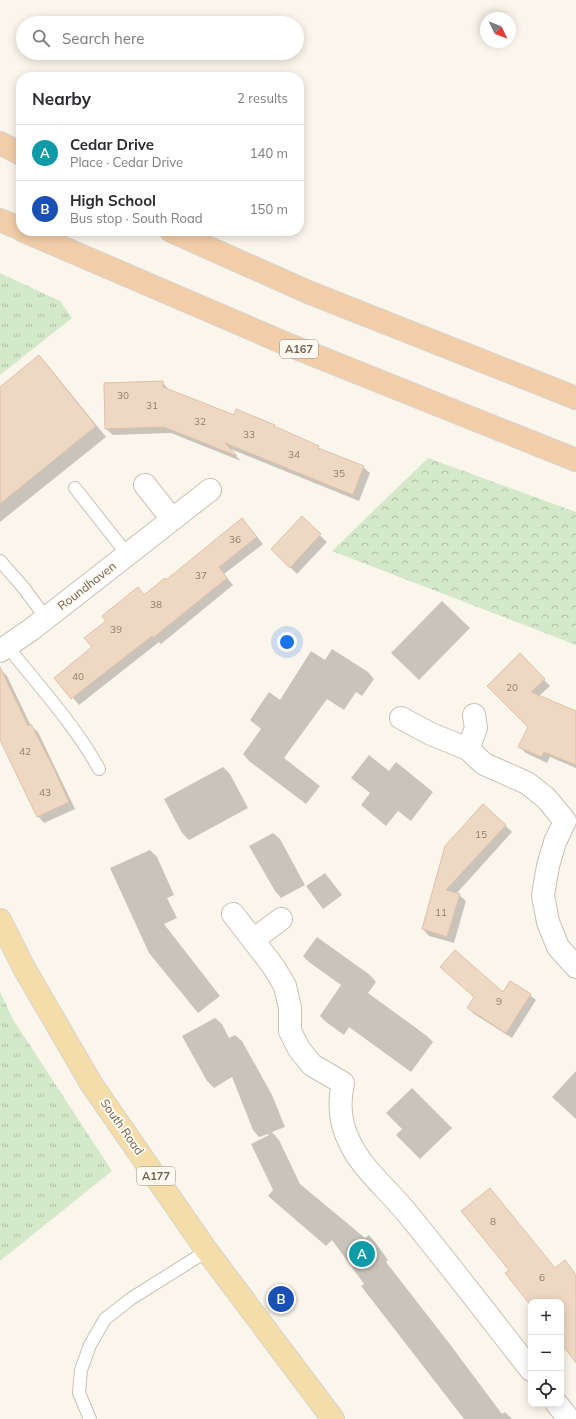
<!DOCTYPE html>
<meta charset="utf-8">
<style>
body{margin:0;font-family:Mulish,sans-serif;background:#f7f7f7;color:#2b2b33}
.controls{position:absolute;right:12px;bottom:12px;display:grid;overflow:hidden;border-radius:8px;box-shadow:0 2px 10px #0003}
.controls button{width:36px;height:36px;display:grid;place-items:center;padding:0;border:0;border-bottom:1px solid #e1e1e2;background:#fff;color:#2b2b33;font:20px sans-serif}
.compass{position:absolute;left:480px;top:12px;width:36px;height:36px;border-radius:50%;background:#fff;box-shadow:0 2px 10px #0003;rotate:133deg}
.you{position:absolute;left:287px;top:642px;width:14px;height:14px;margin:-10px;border:3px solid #fff;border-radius:50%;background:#1a73e8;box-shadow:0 0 0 6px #1a73e833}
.badge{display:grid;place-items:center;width:26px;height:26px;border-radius:50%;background:#2563eb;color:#fff;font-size:13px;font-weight:700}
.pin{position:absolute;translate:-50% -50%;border:2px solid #fff;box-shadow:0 1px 4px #0006}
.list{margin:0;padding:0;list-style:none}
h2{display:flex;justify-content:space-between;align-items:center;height:52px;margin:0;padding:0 16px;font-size:17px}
h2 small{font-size:13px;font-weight:400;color:#7c7c81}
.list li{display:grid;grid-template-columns:26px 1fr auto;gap:12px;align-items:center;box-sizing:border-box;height:56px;padding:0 16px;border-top:1px solid #e1e1e2}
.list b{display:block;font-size:15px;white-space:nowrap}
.list p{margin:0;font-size:13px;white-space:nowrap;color:#7c7c81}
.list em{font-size:13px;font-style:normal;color:#7c7c81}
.icon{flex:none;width:22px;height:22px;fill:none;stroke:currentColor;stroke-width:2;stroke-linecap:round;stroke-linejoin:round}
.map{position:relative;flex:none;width:576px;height:1419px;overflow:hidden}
.search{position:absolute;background:#fff;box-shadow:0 2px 10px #0003;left:16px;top:16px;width:288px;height:44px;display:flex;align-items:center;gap:10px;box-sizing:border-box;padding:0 14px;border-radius:22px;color:#7c7c81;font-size:15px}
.panel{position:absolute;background:#fff;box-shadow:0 2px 10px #0003;left:16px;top:72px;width:288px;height:164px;border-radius:16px}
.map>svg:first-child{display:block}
.grass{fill:url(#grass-tufts)}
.forest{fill:url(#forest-crowns)}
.shadow{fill:#0003}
.building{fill:#eed8c4;stroke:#e0c0a6}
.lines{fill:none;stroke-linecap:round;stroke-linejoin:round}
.service-casing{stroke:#cdbfb1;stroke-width:14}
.minor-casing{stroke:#cdbfb1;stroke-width:24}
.primary-casing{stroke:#d8d2ce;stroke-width:24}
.trunk-casing{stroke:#d8d2ce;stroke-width:24}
.service{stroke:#fff;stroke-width:12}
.minor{stroke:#fff;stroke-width:22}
.primary{stroke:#f4dda9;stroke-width:22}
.trunk{stroke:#f2cea8;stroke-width:22}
.labels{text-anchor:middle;stroke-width:4;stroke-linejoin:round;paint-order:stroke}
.number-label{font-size:10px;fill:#927d6c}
.shield{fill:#fefaf1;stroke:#9d8e80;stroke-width:1}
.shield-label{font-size:11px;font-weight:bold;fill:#745f4f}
.street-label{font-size:12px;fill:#745f4f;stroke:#fefaf1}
</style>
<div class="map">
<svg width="576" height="1419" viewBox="0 0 576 1419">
<defs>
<pattern id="grass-tufts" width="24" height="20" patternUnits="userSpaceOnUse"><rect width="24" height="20" fill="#d4e8ca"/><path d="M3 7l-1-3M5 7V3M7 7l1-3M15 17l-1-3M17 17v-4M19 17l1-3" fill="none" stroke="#b1bfa6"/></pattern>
<pattern id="forest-crowns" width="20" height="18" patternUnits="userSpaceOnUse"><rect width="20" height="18" fill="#d4e8ca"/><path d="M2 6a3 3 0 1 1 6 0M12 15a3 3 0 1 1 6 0" fill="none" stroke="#b1bfa6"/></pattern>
</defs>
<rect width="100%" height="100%" fill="#fbf6eb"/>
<!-- grass -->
<g class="grass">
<path d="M0 273 60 301 72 318 0 375Z"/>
<path d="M0 992 14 1021 112 1171 0 1261Z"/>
</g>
<!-- forest -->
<path class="forest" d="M428 458 576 512V645L332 551Z"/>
<!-- shadow -->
<g class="shadow">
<path d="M39 357 49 367 106 437 0 522V388Z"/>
<path d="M162 382 169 390 235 416 237 410 274 426 277 428 318 447 322 451 363 467 370 473 359 501 228 448 241 461 171 433 113 435 106 429Z"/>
<path d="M302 518 327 542 297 574 272 549Z"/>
<path d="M242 519 263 544 224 574 233 585 161 644 159 642 79 705 56 678 93 648 144 596 167 582Z"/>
<path d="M442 601 470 628 419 680 391 653Z"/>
<path d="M332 649 368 672 374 679 362 696 356 692 344 710 327 699 284 758 320 786 306 804 249 761 243 754 261 729 250 720 269 692 280 700 311 651 325 660Z"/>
<path d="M520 655 550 686 539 696 576 712V768L550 757 547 763 526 753 520 747 529 726Z"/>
<path d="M0 669 7 676 31 726 38 732 75 809 44 823 38 816 0 737Z"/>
<path d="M369 755 389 771 396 762 433 792 411 821 398 811 386 826 361 805 370 793 351 778Z"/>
<path d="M223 767 230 774 248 808 189 840 182 833 164 799Z"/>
<path d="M505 825 512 832 456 894 459 895 466 901 454 943 429 936 423 929 446 847Z"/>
<path d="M273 833 280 839 305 885 281 898 275 891 249 846Z"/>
<path d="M150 850 157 857 174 895 167 898 177 918 164 924 220 996 198 1013 149 953 110 868Z"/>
<path d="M325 873 342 895 323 909 306 886Z"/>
<path d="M317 937 370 975 376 982 368 993 427 1036 433 1042 411 1072 349 1027 344 1035 326 1022 320 1016 341 985 309 962 303 956Z"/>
<path d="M503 993 530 995 536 1000 512 1038 474 1014 468 1008Z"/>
<path d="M215 1018 222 1024 229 1038 235 1035 242 1041 272 1095 285 1127 272 1132 279 1140 300 1184 365 1238 369 1235 375 1242 388 1260 386 1262 449 1343 502 1414 505 1412 512 1419H464L361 1286 364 1284 332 1240 326 1246 268 1196 273 1190 251 1144 269 1135 268 1134 259 1137 253 1130 232 1077 214 1088 207 1081 182 1036Z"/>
<path d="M576 1071V1119L552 1097Z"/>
<path d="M412 1088 452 1128 420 1159 396 1135 402 1129 386 1113Z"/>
</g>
<!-- building -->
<g class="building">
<path d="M39 355 96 426 0 504V387Z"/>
<path d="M163 381V387L234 415 236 409 275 425 274 426 319 446 318 448 364 466 353 495 225 443 237 456 164 427 105 429 104 383Z"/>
<path d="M302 516 321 534 290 568 271 549Z"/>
<path d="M242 518 257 537 219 567 227 578 153 638 152 636 71 699 54 678 92 647 84 638 106 621 102 616 138 587 144 595 165 578 166 580Z"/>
<path d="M520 653 545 679 531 692 576 711V765L544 752 541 757 518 747 528 727 487 686Z"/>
<path d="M0 667 28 726 31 724 54 769 69 802 37 817 0 740Z"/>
<path d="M483 804 506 825 446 890 460 894 447 937 422 929 445 846Z"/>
<path d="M455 950 503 992 510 981 531 994 506 1033 467 1008 474 997 440 967Z"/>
<path d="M490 1188 555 1268 565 1260 576 1275V1363L561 1343V1302H531V1306L505 1273 509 1270 461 1211Z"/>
</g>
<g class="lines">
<defs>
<g id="service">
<path d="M75 488 127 554"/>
<path d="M0 561 23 587 46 618"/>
<path d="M7 646C38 685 75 725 99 769"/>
<path d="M90 1419 79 1393 81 1370 90 1345 105 1319 132 1298 207 1251"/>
</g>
<g id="minor">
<path d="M145 485 172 519"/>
<path d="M0 651 32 629 210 490"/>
<path d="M401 718 431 734 468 749 484 764 527 783 546 798 565 821 555 842 548 866 543 895 548 922 558 947 576 967"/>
<path d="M468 749 476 728 474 715"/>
<path d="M233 914 273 966 285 986 290 1008V1031L299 1049 312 1065 343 1083C338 1105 340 1125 351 1145 362 1168 390 1192 407 1213 449 1264 490 1318 531 1370"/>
<path d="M253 940 281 919"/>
<path d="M557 1404 569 1419"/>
</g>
<path id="primary" d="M0 920 24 968 92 1085 207 1251 333 1419"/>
<g id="trunk">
<path d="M0 143 21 154"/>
<path d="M0 220 21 229"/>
<path d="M24 231 289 345 576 460"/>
<path d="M171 231 308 292 576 398"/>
</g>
</defs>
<!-- service casing -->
<use href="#service" class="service-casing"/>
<!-- minor casing -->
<use href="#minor" class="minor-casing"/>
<!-- primary casing -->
<use href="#primary" class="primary-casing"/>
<!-- trunk casing -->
<use href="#trunk" class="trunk-casing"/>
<!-- service -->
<use href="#service" class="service"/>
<!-- minor -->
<use href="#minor" class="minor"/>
<!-- primary -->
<use href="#primary" class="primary"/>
<!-- trunk -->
<use href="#trunk" class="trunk"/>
</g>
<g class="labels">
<!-- number labels -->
<g class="number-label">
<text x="123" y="399">30</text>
<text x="152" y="409">31</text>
<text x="200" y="425">32</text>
<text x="249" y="438">33</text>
<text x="294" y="458">34</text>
<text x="339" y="477">35</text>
<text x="235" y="543">36</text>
<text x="201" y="579">37</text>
<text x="156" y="608">38</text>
<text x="116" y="633">39</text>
<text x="78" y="680">40</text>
<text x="512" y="691">20</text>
<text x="25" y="755">42</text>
<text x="45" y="796">43</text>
<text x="481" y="838">15</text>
<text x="441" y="916">11</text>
<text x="499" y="1005">9</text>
<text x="493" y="1225">8</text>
<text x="542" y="1281">6</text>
</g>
<!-- shield labels -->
<g class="shield">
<rect x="280" y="340" width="38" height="18" rx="3"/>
<rect x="137" y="1167" width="38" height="18" rx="3"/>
</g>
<g class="shield-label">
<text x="299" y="353">A167</text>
<text x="156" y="1180">A177</text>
</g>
<!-- street labels -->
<g class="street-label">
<text transform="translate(87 586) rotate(-38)" y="4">Roundhaven</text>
<text transform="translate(122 1127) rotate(55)" y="4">South Road</text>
</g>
</g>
</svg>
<div class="controls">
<button>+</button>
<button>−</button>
<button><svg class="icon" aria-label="locate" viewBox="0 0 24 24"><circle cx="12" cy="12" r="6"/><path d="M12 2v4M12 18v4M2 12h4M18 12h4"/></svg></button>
</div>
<svg class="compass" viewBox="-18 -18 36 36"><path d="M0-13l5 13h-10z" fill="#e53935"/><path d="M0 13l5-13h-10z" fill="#7c7c81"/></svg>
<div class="you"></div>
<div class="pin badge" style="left:362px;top:1254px;background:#0f9aa8">A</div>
<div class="pin badge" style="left:281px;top:1299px;background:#1a4fb4">B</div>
<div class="search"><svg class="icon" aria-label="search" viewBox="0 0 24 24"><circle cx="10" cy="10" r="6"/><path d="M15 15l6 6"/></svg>Search here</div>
<section class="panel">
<h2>Nearby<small>2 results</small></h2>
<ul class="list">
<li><span class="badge" style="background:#0f9aa8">A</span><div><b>Cedar Drive</b><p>Place · Cedar Drive</p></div><em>140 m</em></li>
<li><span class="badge" style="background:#1a4fb4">B</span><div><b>High School</b><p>Bus stop · South Road</p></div><em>150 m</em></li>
</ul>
</section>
</div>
